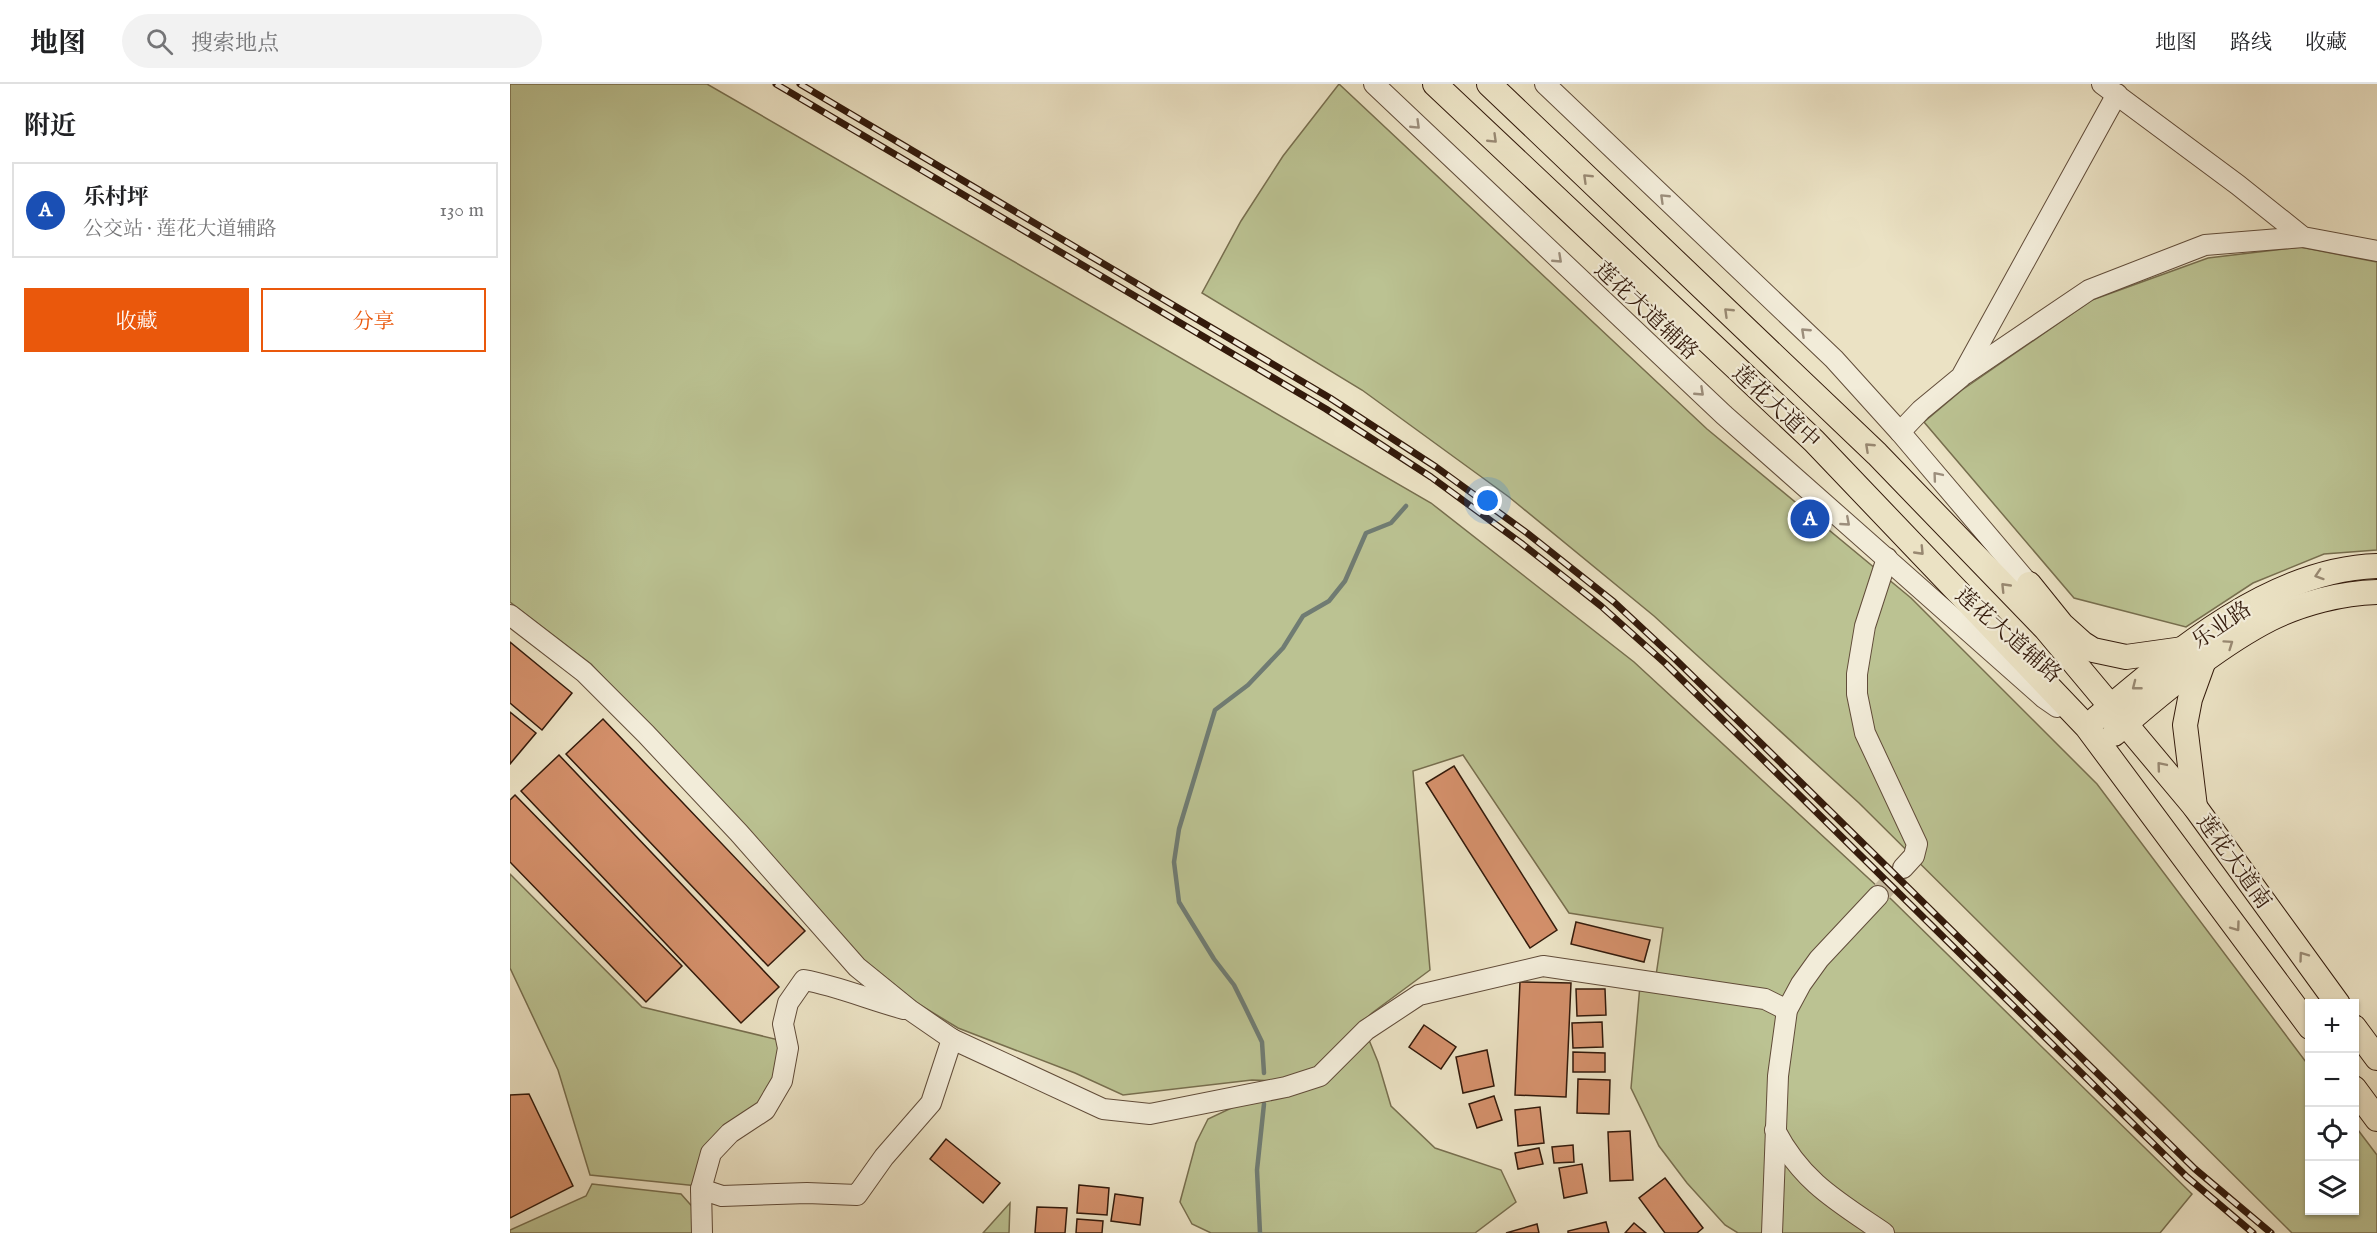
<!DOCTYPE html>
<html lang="zh">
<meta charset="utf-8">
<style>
body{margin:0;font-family:"IM FELL English","Noto Serif SC",serif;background:#f2f2f2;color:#202124}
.controls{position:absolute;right:18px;bottom:18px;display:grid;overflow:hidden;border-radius:0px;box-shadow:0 2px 4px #0004}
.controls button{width:54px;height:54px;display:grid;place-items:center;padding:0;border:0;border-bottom:2px solid #e0e0e0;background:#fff;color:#202124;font:30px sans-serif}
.you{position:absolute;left:978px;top:417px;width:21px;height:21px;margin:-15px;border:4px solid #fff;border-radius:50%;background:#1a73e8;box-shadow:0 0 0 9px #1a73e833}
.badge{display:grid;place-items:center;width:39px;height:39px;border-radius:50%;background:#ea580c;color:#fff;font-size:20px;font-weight:700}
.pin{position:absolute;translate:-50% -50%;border:3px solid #fff;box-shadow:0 2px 6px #0006}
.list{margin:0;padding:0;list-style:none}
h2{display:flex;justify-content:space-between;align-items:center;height:78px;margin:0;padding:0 24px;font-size:26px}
h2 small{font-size:20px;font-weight:400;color:#757577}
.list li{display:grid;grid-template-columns:39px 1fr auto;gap:18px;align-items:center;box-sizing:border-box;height:96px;margin:0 12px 12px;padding:0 12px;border:2px solid #e0e0e0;border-radius:0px}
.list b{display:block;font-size:22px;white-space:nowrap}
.list p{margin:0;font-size:20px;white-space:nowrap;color:#757577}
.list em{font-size:20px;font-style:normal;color:#757577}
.actions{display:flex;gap:12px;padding:18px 24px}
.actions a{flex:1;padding:14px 0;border:2px solid #ea580c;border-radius:0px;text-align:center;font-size:21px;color:#ea580c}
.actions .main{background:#ea580c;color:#fff}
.icon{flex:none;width:33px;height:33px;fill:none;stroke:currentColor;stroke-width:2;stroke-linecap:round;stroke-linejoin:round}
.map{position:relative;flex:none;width:1867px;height:1149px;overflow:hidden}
header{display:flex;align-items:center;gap:36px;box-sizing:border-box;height:84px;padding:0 30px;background:#fff;border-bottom:2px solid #e0e0e0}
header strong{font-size:28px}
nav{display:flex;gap:33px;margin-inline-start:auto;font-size:21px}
.search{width:420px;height:54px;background:#f2f2f2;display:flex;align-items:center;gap:15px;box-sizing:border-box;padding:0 21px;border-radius:33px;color:#757577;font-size:22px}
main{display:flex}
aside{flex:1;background:#fff}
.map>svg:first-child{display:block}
.green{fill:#bbc292;stroke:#776e4e;stroke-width:1.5}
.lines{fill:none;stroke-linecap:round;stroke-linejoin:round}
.stream{stroke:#707c73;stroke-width:4.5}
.building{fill:#d4906b;stroke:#331a0b;stroke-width:1.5}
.minor-tunnel{stroke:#c6ba9f;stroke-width:20;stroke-dasharray:20 10;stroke-linecap:butt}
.minor-casing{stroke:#614c39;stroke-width:22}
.major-casing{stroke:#331a0b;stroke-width:26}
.minor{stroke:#f2ecd9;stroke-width:20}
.major{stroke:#ebe2c4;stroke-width:24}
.rail-casing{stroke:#331a0b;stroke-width:7}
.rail{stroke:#f2ecd9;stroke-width:4.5;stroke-dasharray:14;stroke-linecap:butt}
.oneway{stroke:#9c8e7c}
.oneway2{stroke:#988871}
.labels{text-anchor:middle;stroke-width:4.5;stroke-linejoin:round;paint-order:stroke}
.street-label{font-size:22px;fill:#331a0b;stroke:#f2ecd9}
</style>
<header>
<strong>地图</strong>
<div class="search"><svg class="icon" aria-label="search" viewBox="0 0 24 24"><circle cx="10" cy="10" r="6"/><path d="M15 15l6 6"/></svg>搜索地点</div>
<nav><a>地图</a><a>路线</a><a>收藏</a></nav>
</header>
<main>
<aside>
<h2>附近<small></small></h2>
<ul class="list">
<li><span class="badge" style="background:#1a4fb4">A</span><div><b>乐村坪</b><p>公交站 · 莲花大道辅路</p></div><em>130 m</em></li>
</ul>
<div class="actions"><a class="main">收藏</a><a>分享</a></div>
</aside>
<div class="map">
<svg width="1867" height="1149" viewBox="0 0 1867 1149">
<rect width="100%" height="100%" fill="#ebe2c4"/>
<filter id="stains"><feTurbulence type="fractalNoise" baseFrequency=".00333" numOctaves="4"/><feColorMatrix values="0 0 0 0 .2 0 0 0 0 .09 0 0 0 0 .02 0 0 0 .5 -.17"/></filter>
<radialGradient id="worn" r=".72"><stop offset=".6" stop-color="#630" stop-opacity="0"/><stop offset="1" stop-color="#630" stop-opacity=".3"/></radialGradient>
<!-- green -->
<g class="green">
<path d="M0 0H197L921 419 1124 578 1382 816 1682 1110 1650 1149H1228L1215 1141 1177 1099 1149 1062 1121 1004 1130 901 1144 905 1153 844 1059 829 953 671 903 687 920 886 862 929 802 986 770 997 742 996 613 1011 565 989 448 944 407 919 354 876 81 580 0 518Z"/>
<path d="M829 0 1197 345 1401 514 1587 700 1799 982 1800 1126H1844L1845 1042 1867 1071V1149H1782L1349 719 1144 532 999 413 852 306 692 209 731 137 773 72Z"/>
<path d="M1790 163 1867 178V466L1814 470 1743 499 1676 543 1564 514 1414 338 1452 306 1582 216 1698 174Z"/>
<path d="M0 790 132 923 269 956 267 991 247 1023 188 1102 80 1091 48 986 0 884Z"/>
<path d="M859 956 868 978 881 1022 925 1064 991 1086 1006 1118 965 1149H701L682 1140 670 1118 686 1059 698 1035 732 1019 817 995Z"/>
<path d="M82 1100 171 1110 187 1128V1149H0V1146L76 1112Z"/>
<path d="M500 1119 499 1149H473Z"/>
</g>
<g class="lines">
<!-- stream -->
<g class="stream">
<path d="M754 989 752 958 735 923 724 901 704 875 669 818 664 778 669 745 705 626 738 601 773 564 793 532 819 517 835 497 856 449 881 439 896 422"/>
<path d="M750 1149 747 1086 754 1020"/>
</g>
</g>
<!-- building -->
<g class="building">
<path d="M0 558 62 609 32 646 0 619Z"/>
<path d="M0 628 26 649 0 680Z"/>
<path d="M93 635 295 847 258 882 56 670Z"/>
<path d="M49 671 269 903 231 939 11 707Z"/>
<path d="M944 682 1047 846 1020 864 916 699Z"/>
<path d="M5 711 172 882 136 918 0 778V716Z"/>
<path d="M1066 838 1140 856 1134 878 1061 860Z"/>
<path d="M1010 898 1061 899 1056 1013 1005 1011Z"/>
<path d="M1066 905H1095L1096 931 1067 932Z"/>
<path d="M1092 938 1093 963 1063 964 1062 939Z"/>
<path d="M914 941 946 963 931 985 899 963Z"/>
<path d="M977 966 984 1002 953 1009 946 973Z"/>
<path d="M1063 968 1095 969V988H1063Z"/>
<path d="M1068 995 1100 996 1099 1030 1067 1029Z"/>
<path d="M19 1010 63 1102 0 1134V1011Z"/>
<path d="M984 1012 992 1036 967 1044 959 1020Z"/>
<path d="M1030 1023 1034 1059 1008 1062 1005 1026Z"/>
<path d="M1120 1047 1123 1096 1100 1097 1098 1048Z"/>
<path d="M436 1055 490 1099 473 1119 420 1075Z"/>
<path d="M1063 1061 1064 1078 1044 1079 1042 1063Z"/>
<path d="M1029 1064 1033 1080 1008 1085 1005 1069Z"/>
<path d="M1072 1080 1077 1109 1054 1114 1049 1084Z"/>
<path d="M1155 1094 1193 1144 1187 1149H1155L1129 1114Z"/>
<path d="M569 1101 599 1104 597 1131 567 1129Z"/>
<path d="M605 1110 633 1114 630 1141 601 1137Z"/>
<path d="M527 1123 557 1124 555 1149H525Z"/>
<path d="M567 1135 593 1137 592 1149H566Z"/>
<path d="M1096 1138 1099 1149H1058V1147Z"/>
<path d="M1124 1139 1136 1149H1115Z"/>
<path d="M1027 1140 1029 1149H996Z"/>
</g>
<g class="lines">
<!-- minor-tunnel -->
<path class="minor-tunnel" d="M1368 812 1393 784"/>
<defs>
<g id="minor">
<path d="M864 0 1214 331 1534 614 1547 623"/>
<path d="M1035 0 1324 275 1390 348 1519 500"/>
<path d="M1592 0 1728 101 1793 153 1867 167"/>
<path d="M1455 290 1579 206 1695 161 1793 153"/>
<path d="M1390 348 1411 326 1451 293 1607 10"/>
<path d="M1377 474 1355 542 1347 590V610L1355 649 1407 760 1404 772 1393 784"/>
<path d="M0 531 74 588 136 650 229 749 347 883 400 926 442 955"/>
<path d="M1265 1046C1292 1098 1327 1117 1374 1149"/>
<path d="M191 1105 201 1069 220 1049 255 1026 272 997 278 964 273 940 278 919 294 896C328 902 360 916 394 925"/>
<path d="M192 1149 191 1105 212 1112 297 1109 347 1111 374 1073 421 1019 442 955 593 1025 640 1030 776 1003 810 992 856 946 909 911 1033 882 1255 915 1277 926"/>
<path d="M1262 1149 1268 992 1277 926 1291 900 1309 875 1368 812"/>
</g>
<g id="major">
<path d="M925 0 1304 357 1577 643 1800 943"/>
<path d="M979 0 1367 370 1536 545 1685 723 1828 920"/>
<path d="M1519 500 1552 541 1572 559 1583 566 1616 573 1673 565"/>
<path d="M1587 634C1665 568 1762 485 1867 482"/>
<path d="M1604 650C1648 611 1709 561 1760 535 1792 519 1832 509 1867 508"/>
<path d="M1685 723 1675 641 1680 615 1693 579"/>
<path d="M1844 943 1867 974"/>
<path d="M1844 1004 1867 1035"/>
</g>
</defs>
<!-- minor casing -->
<use href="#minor" class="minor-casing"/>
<!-- major casing -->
<use href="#major" class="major-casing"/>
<!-- minor -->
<use href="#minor" class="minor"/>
<!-- major -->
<use href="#major" class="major"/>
<defs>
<g id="rail">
<path d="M266 0 816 325 921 393 1011 459 1091 522 1156 580 1677 1093 1743 1149"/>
<path d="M290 0 820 314 926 383 1017 449 1104 518 1162 572 1685 1085 1761 1149"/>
</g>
</defs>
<!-- rail casing -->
<use href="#rail" class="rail-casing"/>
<!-- rail -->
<use href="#rail" class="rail"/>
</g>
<!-- one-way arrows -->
<defs><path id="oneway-chevron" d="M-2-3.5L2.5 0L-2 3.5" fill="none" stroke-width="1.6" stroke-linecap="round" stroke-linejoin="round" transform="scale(1.5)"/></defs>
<g class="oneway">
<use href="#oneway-chevron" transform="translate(906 41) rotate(44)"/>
<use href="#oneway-chevron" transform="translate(1154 114) rotate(-136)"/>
<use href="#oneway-chevron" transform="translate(1048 175) rotate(43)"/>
<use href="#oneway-chevron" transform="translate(1295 248) rotate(-137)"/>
<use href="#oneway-chevron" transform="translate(1190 308) rotate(43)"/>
<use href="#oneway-chevron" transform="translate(1427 392) rotate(-130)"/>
<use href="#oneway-chevron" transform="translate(1336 438) rotate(41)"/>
</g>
<g class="oneway2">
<use href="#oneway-chevron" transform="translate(983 55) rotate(44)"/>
<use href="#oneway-chevron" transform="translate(1077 94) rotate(-136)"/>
<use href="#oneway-chevron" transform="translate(1218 228) rotate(-136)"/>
<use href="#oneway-chevron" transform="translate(1359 363) rotate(-137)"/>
<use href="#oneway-chevron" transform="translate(1410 467) rotate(46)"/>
<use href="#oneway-chevron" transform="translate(1809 491) rotate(162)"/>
<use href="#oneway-chevron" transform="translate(1495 503) rotate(-134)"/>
<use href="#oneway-chevron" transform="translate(1719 560) rotate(-35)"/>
<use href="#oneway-chevron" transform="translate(1626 602) rotate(142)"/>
<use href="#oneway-chevron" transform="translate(1651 682) rotate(-130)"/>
<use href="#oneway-chevron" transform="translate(1726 843) rotate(54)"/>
<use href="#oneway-chevron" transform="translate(1793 872) rotate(-126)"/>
</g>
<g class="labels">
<!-- street labels -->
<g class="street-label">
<text transform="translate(1137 226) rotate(43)" y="8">莲花大道辅路</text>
<text transform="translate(1267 322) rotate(43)" y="8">莲花大道中</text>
<text transform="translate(1711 540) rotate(-34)" y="8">乐业路</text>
<text transform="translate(1499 550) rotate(41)" y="8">莲花大道辅路</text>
<text transform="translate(1725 777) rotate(54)" y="8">莲花大道南</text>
</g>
</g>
<rect width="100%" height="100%" filter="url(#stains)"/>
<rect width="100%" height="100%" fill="url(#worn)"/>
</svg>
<div class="controls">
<button>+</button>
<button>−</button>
<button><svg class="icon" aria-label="locate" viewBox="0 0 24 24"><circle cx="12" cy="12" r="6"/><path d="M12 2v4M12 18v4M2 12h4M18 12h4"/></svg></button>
<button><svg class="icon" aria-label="layers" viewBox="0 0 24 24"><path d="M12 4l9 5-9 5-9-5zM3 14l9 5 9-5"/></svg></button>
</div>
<div class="you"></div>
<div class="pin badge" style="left:1300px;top:435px;background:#1a4fb4">A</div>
</div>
</main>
